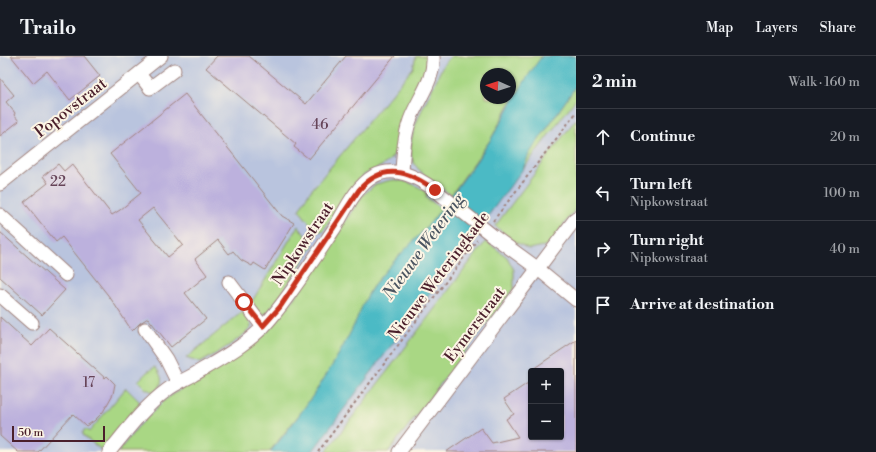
<!DOCTYPE html>
<meta charset="utf-8">
<style>
body{margin:0;font-family:"Libre Bodoni",serif;background:#242831;color:#f1f3f6}
.controls{position:absolute;right:12px;bottom:12px;display:grid;overflow:hidden;border-radius:4px;box-shadow:0 1px 3px #0004}
.controls button{width:36px;height:36px;display:grid;place-items:center;padding:0;border:0;border-bottom:1px solid #363941;background:#171b24;color:#f1f3f6;font:20px sans-serif}
.compass{position:absolute;left:480px;top:12px;width:36px;height:36px;border-radius:50%;background:#171b24;box-shadow:0 1px 3px #0004;rotate:273deg}
.scale{position:absolute;left:12px;bottom:10px;width:93px;box-sizing:border-box;padding-left:4px;border:2px solid #4a1f2b;border-top:0;font-size:11px;line-height:14px;white-space:nowrap;color:#4a1f2b;-webkit-text-stroke:3px #fcf5e5;paint-order:stroke}
.stop{position:absolute;width:12px;height:12px;margin:-9px;border:3px solid #c8321e;border-radius:50%;background:#fff}
.stop.end{background:#c8321e;border-color:#fff;box-shadow:0 1px 4px #0008}
.list{margin:0;padding:0;list-style:none}
h2{display:flex;justify-content:space-between;align-items:center;height:52px;margin:0;padding:0 16px;font-size:17px}
h2 small{font-size:13px;font-weight:400;color:#9ea1a6}
.list li{display:grid;grid-template-columns:26px 1fr auto;gap:12px;align-items:center;box-sizing:border-box;height:56px;padding:0 16px;border-top:1px solid #363941}
.list b{display:block;font-size:15px;white-space:nowrap}
.list p{margin:0;font-size:13px;white-space:nowrap;color:#9ea1a6}
.list em{font-size:13px;font-style:normal;color:#9ea1a6}
.icon{flex:none;width:22px;height:22px;fill:none;stroke:currentColor;stroke-width:2;stroke-linecap:round;stroke-linejoin:round}
.map{position:relative;flex:none;width:576px;height:396px;overflow:hidden}
header{display:flex;align-items:center;gap:24px;box-sizing:border-box;height:56px;padding:0 20px;background:#171b24;border-bottom:1px solid #363941}
header strong{font-size:19px}
nav{display:flex;gap:22px;margin-inline-start:auto;font-size:14px}
main{display:flex}
aside{flex:1;background:#171b24}
.map>svg:first-child{display:block}
.industrial{fill:#b9c4de;fill-rule:evenodd}
.green{fill:#a9d784;stroke:#7a7b58;fill-rule:evenodd}
.water{fill:#4cbac5;stroke:#4b6c78}
.building{fill:#bcb1dd;fill-rule:evenodd}
.lines{fill:none;stroke-linecap:round;stroke-linejoin:round}
.minor-casing{stroke:#a0827c;stroke-width:15}
.path{stroke:#a0827c;stroke-width:2;stroke-dasharray:3 3;stroke-linecap:butt}
.minor{stroke:#fff;stroke-width:13}
.minor-bridge-casing{stroke:#a0827c;stroke-width:15;stroke-linecap:butt}
.minor-bridge{stroke:#fff;stroke-width:13}
.route{stroke:#c8321e;stroke-width:5}
.labels{text-anchor:middle;stroke-width:4;stroke-linejoin:round;paint-order:stroke}
.number-label{font-size:14px;fill:#664458}
.street-label{font-size:16px;fill:#4a1f2b;stroke:#fcf5e5}
.water-label{font-size:17px;font-style:italic;fill:#4b5561;stroke:#fcf5e5}
</style>
<header>
<strong>Trailo</strong>
<nav><a>Map</a><a>Layers</a><a>Share</a></nav>
</header>
<main>
<div class="map">
<svg width="576" height="396" viewBox="0 0 576 396">
<rect width="100%" height="100%" fill="#fcf5e5"/>
<filter id="ink" filterUnits="userSpaceOnUse"><feTurbulence type="fractalNoise" baseFrequency=".025" numOctaves="2"/><feDisplacementMap in="SourceGraphic" scale="8" xChannelSelector="R" yChannelSelector="G"/><feConvolveMatrix kernelMatrix="1 2 1 2 8 2 1 2 1" color-interpolation-filters="sRGB"/></filter>
<filter id="wash" filterUnits="userSpaceOnUse"><feTurbulence type="fractalNoise" baseFrequency=".012" numOctaves="4" result="noise"/><feDisplacementMap in="SourceGraphic" scale="16" xChannelSelector="R" yChannelSelector="G"/><feGaussianBlur stdDeviation="0.9" result="paint"/><feColorMatrix in="noise" values="0 0 0 0 0 0 0 0 0 0 0 0 0 0 0 0 0 1.4 0 .05"/><feComposite in="paint" operator="in"/></filter>
<g filter="url(#wash)">
<rect width="100%" height="100%" fill="#f7e5cc"/>
<!-- industrial -->
<path class="industrial" d="M0 0H576V396H0ZM486 18H510V42H486ZM531 315H561V381H531Z"/>
<!-- green -->
<g class="green">
<path d="M416 0H426C430 23 410 41 404 62 400 75 401 89 393 100 385 112 370 113 360 122 346 136 336 156 325 172L322 175H316L299 154 309 137 408 18 413 12Z"/>
<path d="M451 0H542L509 49 491 83 451 139C440 131 418 117 413 105 404 82 425 49 434 29 439 19 442 8 451 0ZM486 18H510V42H486Z"/>
<path d="M576 30V43L523 113 529 98Z"/>
<path d="M576 63V152L549 189 529 193 512 184 495 170Z"/>
<path d="M391 124C407 124 416 129 428 137L426 141 441 153 430 168 381 220 371 233 349 281 332 311 307 349 269 396H118L137 372 166 343 266 277 277 265 292 245 363 139 376 128Z"/>
<path d="M298 170 313 189 279 242 266 258 261 259 251 247Z"/>
<path d="M486 185 507 201 514 214V232L388 396H326Z"/>
<path d="M242 256 251 268V272C236 287 218 296 200 307L186 302Z"/>
<path d="M155 311C163 320 165 330 153 336L146 333 138 325 147 316Z"/>
<path d="M126 332 139 345 140 349 105 392 100 393 83 379V375L86 373 89 376Z"/>
</g>
<!-- water -->
<path class="water" d="M542 0H576V30L529 98 523 113 312 396H270C300 360 326 323 348 281 357 265 362 247 372 232 392 203 421 181 442 152 459 129 476 107 491 83 508 55 522 26 542 0Z"/>
<g id="blocks">
<!-- building -->
<g class="building">
<path d="M11 0H84L100 20 70 44 47 15 33 27Z"/>
<path d="M217 0H249L306 48 346 0H395L309 103 294 91 296 88 206 12Z"/>
<path d="M0 22 14 39 6 46 15 57 14 59 19 65 0 80Z"/>
<path d="M185 38 282 160 294 167 265 214 254 207 252 210 241 204 233 195 229 198 218 184 195 203 207 219 185 237 206 263 171 291 148 262 140 267 132 275 111 243 62 181 56 186 24 146 48 127 43 120 58 108 64 115 72 108 112 159 120 154 141 137 110 98ZM153 152 183 189 168 201 138 164Z"/>
<path d="M0 176 65 234 42 259 0 221Z"/>
<path d="M0 261 32 290 49 272 105 322 107 320 115 328 113 338 103 356 94 365 86 370 73 358 38 396H18L0 380Z"/>
<path d="M576 284V396H446L481 372 492 387 518 381 506 363 514 358 504 343 531 325V381H561V315H530Z"/>
</g>
</g>
</g>
<g filter="url(#ink)">
<use href="#blocks" fill-opacity="0" stroke="#a0827c" stroke-width="1"/>
<g class="lines">
<defs>
<g id="minor">
<path d="M139 18 150 32 174 14"/>
<path d="M402 116C403 99 404 81 410 64 418 42 435 24 433 0"/>
<path d="M0 128 161 0"/>
<path d="M0 159 66 219"/>
<path d="M493 180 537 212 576 244"/>
<path d="M229 226 263 271"/>
<path d="M0 239 32 267"/>
<path d="M145 273 166 303 178 327"/>
<path d="M109 396C127 374 144 351 167 334 175 328 184 324 193 319 220 303 251 287 271 262 294 234 314 203 334 173 345 155 355 131 374 120 395 109 417 121 435 134"/>
<path d="M399 396 576 162"/>
</g>
</defs>
<!-- minor casing -->
<use href="#minor" class="minor-casing"/>
<!-- path -->
<g class="path">
<path d="M493 165 576 57"/>
<path d="M318 396 477 184"/>
</g>
<!-- minor -->
<use href="#minor" class="minor"/>
<defs>
<path id="minor-bridge" d="M435 134 493 180"/>
</defs>
<!-- minor-bridge casing -->
<use href="#minor-bridge" class="minor-bridge-casing"/>
<!-- minor-bridge -->
<use href="#minor-bridge" class="minor-bridge"/>
</g>
</g>
<g class="lines" filter="url(#ink)">
<!-- route -->
<path class="route" d="M244 246 263 270 280 251 359 134C383 106 409 115 435 134"/>
</g>
<g class="labels">
<!-- number labels -->
<g class="number-label">
<text x="320" y="73">46</text>
<text x="58" y="130">22</text>
<text x="89" y="331">17</text>
</g>
<!-- street labels -->
<g class="street-label">
<text transform="translate(70 51) rotate(-38)" y="6">Popovstraat</text>
<text transform="translate(302 187) rotate(-56)" y="6">Nipkowstraat</text>
<text transform="translate(438 219) rotate(-53)" y="6">Nieuwe Weteringkade</text>
<text transform="translate(474 268) rotate(-53)" y="6">Eymerstraat</text>
</g>
<!-- water labels -->
<g class="water-label">
<text transform="translate(423 190) rotate(-54)" y="6">Nieuwe Wetering</text>
</g>
</g>
</svg>
<div class="controls">
<button>+</button>
<button>−</button>
</div>
<svg class="compass" viewBox="-18 -18 36 36"><path d="M0-13l5 13h-10z" fill="#e53935"/><path d="M0 13l5-13h-10z" fill="#9ea1a6"/></svg>
<div class="scale">50 m</div>
<div class="stop" style="left:244px;top:246px"></div>
<div class="stop end" style="left:435px;top:134px"></div>
</div>
<aside>
<h2>2 min<small>Walk · 160 m</small></h2>
<ul class="list">
<li><svg class="icon" aria-label="ahead" viewBox="0 0 24 24"><path d="M12 20V5M6 11l6-6 6 6"/></svg><div><b>Continue</b></div><em>20 m</em></li>
<li><svg class="icon" aria-label="left" viewBox="0 0 24 24"><path d="M17 20v-9H6M10 6l-5 5 5 5"/></svg><div><b>Turn left</b><p>Nipkowstraat</p></div><em>100 m</em></li>
<li><svg class="icon" aria-label="right" viewBox="0 0 24 24"><path d="M7 20v-9h11M14 6l5 5-5 5"/></svg><div><b>Turn right</b><p>Nipkowstraat</p></div><em>40 m</em></li>
<li><svg class="icon" aria-label="arrive" viewBox="0 0 24 24"><path d="M6 21V4h12l-3 4 3 4H6"/></svg><div><b>Arrive at destination</b></div></li>
</ul>
</aside>
</main>
